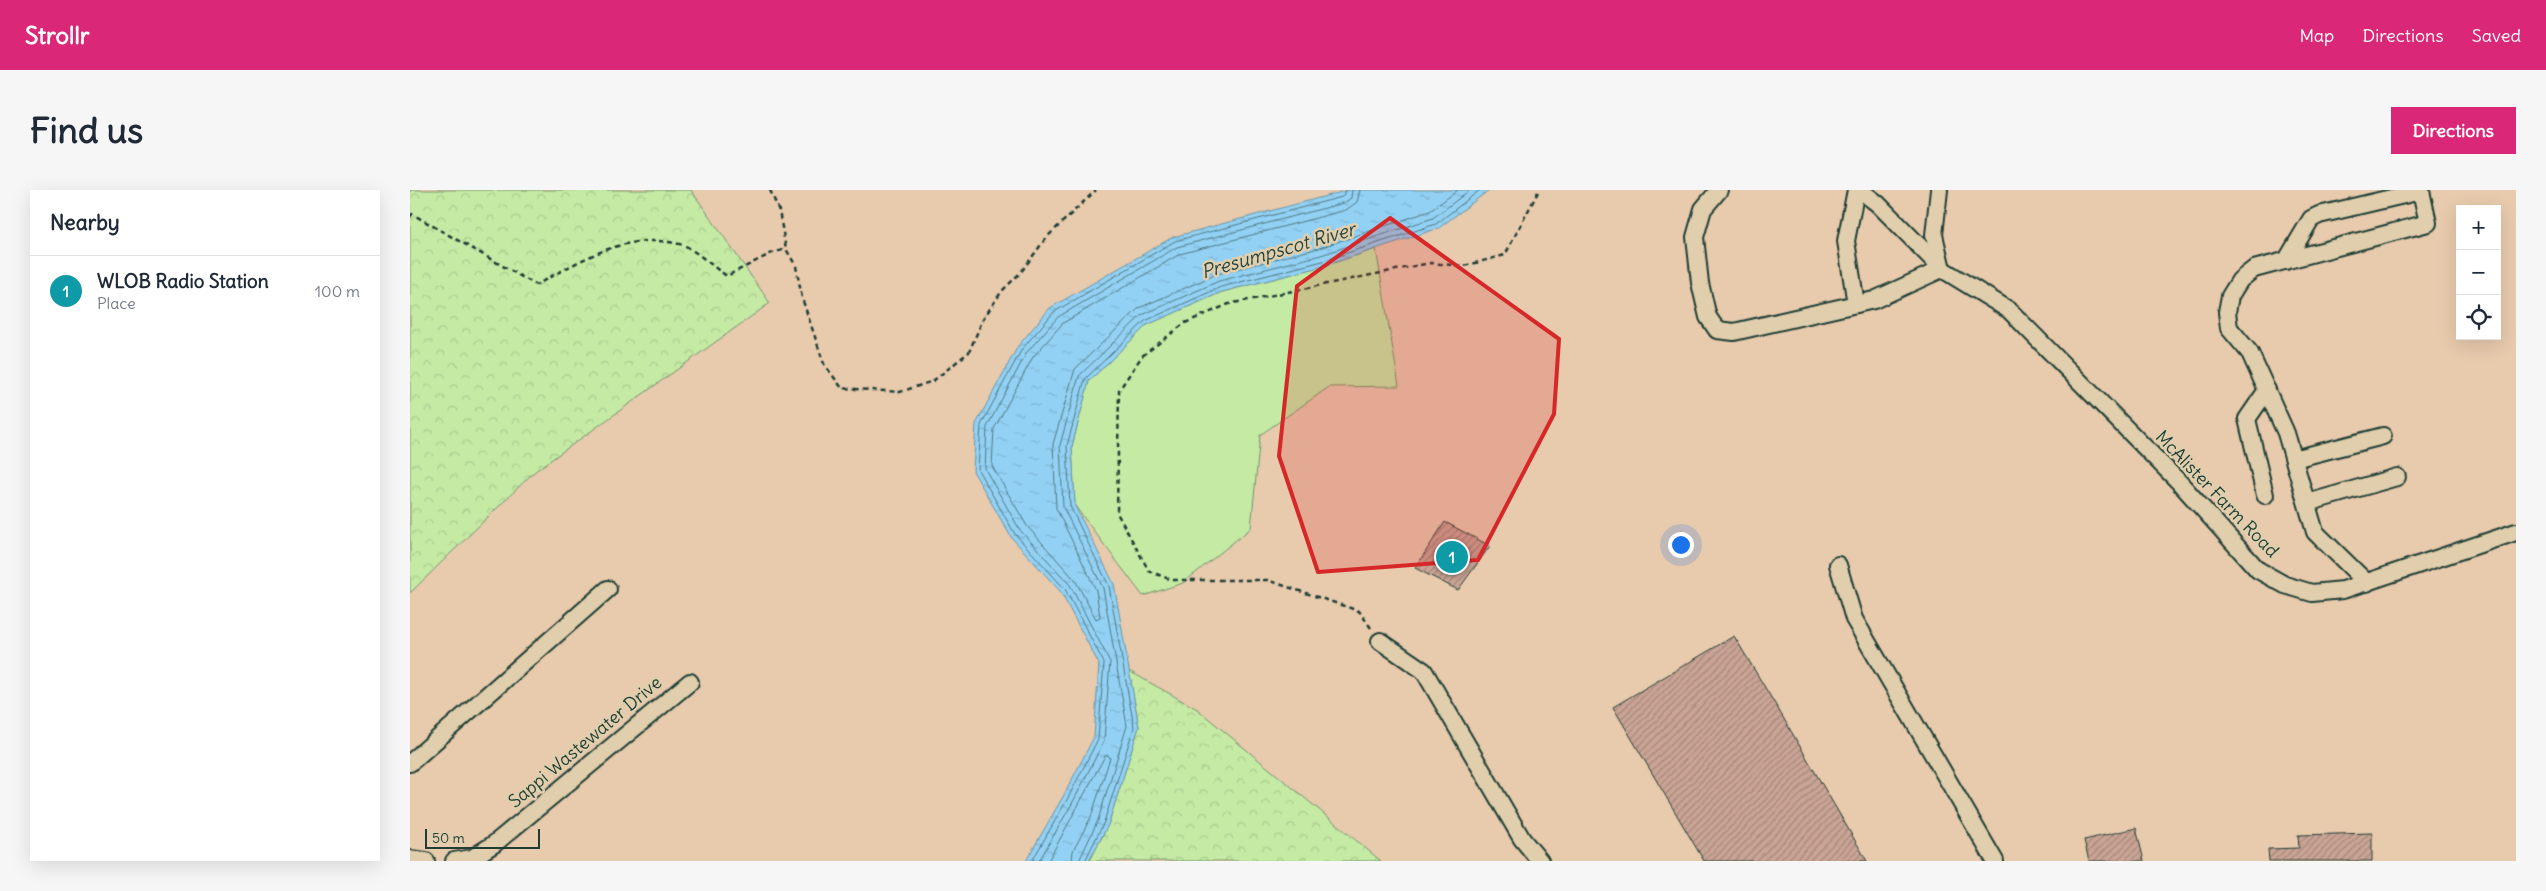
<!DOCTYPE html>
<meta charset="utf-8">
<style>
body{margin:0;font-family:Delius,sans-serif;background:#f6f6f7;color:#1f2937}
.controls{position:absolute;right:15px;top:15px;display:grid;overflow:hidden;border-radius:0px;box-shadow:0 5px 20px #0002}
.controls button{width:45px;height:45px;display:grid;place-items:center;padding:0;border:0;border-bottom:1px solid #e0e1e3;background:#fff;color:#1f2937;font:25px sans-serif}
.scale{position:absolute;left:15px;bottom:12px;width:115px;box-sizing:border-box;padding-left:5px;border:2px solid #1f3d34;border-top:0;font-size:14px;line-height:18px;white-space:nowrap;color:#1f3d34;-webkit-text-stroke:4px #e0ceac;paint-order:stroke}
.you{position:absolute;left:1270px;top:354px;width:18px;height:18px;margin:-12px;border:4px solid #fff;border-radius:50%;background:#1a73e8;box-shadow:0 0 0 8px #1a73e833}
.badge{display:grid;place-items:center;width:32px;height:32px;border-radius:50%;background:#db2777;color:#fff;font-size:16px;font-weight:700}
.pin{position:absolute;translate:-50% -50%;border:2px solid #fff;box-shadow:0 1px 5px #0006}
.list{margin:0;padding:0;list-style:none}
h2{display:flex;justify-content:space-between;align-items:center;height:65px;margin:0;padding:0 20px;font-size:21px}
h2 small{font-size:16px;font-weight:400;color:#747a83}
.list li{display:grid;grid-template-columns:32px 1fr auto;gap:15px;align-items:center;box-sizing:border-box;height:70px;padding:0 20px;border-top:1px solid #e0e1e3}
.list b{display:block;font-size:19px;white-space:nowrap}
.list p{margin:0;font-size:16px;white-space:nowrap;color:#747a83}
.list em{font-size:16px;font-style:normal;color:#747a83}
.icon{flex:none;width:28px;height:28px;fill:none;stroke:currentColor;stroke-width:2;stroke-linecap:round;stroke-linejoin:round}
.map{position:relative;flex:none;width:2106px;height:671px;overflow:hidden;border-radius:0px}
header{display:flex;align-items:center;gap:30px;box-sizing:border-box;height:70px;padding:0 25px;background:#db2777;color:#fff}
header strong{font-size:24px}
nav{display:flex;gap:28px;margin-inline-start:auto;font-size:18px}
.intro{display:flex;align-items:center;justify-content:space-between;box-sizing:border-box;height:120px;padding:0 30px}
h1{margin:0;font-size:35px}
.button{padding:12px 22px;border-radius:0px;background:#db2777;color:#fff;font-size:18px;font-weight:700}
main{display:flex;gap:30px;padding:0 30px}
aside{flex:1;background:#fff;border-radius:0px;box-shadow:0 5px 20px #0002}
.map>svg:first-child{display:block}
.forest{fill:url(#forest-crowns);stroke:#72946c}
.garden{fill:#c5eaa4;stroke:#72946c}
.water{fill:url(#water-ripples);stroke:#6596a7}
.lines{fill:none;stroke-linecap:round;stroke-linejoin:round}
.shore{stroke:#4d7881;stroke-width:1}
.building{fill:url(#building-hatch);stroke:#1f3d34}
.minor-casing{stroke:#1f3d34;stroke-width:20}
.path{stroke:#1f3d34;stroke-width:2.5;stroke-dasharray:5 4;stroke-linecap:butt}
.minor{stroke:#e0ceac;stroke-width:16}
.marked{fill:#d62828;fill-opacity:0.2;stroke:#d62828;stroke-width:4;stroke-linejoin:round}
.labels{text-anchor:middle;stroke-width:5;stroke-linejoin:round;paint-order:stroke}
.street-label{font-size:18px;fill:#1f3d34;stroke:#e0ceac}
.water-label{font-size:19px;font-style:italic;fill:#25443e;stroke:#e0ceac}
</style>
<header>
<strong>Strollr</strong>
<nav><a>Map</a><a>Directions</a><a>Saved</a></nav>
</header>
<div class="intro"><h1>Find us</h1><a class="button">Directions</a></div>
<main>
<aside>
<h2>Nearby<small></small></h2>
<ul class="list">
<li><span class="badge" style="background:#0f9aa8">1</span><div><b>WLOB Radio Station</b><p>Place</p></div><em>100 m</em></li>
</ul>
</aside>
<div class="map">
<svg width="2106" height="671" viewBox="0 0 2106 671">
<defs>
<pattern id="forest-crowns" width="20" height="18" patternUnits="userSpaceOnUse" patternTransform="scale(1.25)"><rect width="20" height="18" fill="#c5eaa4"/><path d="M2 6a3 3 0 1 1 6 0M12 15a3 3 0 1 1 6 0" fill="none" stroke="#a9ca8e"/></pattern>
<pattern id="water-ripples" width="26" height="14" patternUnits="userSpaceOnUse" patternTransform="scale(1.25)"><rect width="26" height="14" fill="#93d1f4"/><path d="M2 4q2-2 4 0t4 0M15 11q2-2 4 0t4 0" fill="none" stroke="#7eb4d2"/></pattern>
<pattern id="building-hatch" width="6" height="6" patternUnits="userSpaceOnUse" patternTransform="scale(1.25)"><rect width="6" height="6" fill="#caa495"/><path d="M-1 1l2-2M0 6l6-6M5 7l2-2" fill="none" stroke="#a3877a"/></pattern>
</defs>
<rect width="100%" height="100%" fill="#e8caad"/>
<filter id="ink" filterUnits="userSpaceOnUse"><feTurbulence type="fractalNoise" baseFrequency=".02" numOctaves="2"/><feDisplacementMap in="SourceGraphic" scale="10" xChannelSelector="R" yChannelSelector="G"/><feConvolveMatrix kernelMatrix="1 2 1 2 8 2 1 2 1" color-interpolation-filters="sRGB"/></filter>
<g filter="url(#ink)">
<!-- forest -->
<g class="forest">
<path d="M0 0H281L360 113 124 282 0 403Z"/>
<path d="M719 481 787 519 971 671H680L698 635 729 537Z"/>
</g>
<!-- garden -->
<path class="garden" d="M966 59 989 196 919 197 850 245 841 338 773 393 733 406 665 316 662 256 679 191 737 135 812 102 914 76Z"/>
<!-- water -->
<path class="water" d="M939 0H1079L1029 38 914 76 812 102 737 135 679 191 662 256 665 316 704 394 729 537 698 635 679 671H616L654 605 684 547 689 474 650 401 601 347 563 281 566 234 608 156 640 118 763 47Z"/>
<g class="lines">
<!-- shore -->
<g class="shore">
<path d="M950 0 947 12 936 20 770 64 653 133 623 167 584 239 582 276 617 336 665 390 686 429 690 427 686 400 646 318 643 254 665 179 729 118 807 84 909 58 1020 21 1048 0"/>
<path d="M622 671 658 608 688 549 694 473 655 399 605 344 568 280 571 235 612 159 644 122 765 51 932 7 936 0"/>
<path d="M629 671 664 610 694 551 700 472 660 395 610 340 575 279 577 237 617 162 648 127 767 57 934 13 941 8 942 0"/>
<path d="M638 671 695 566 698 565 700 568 681 627 663 661 662 671"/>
<path d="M669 671 688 630 717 536 693 398 653 317 650 255 669 186 732 125 809 91 911 65 1023 28 1060 0"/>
<path d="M675 671 694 632 724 537 699 396 660 316 657 256 675 189 735 131 811 97 913 71 1026 34 1070 0"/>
</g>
</g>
<!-- building -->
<g class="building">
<path d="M1035 332 1080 356 1048 400 1005 378Z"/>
<path d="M1324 446 1371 524 1457 671H1294L1203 517Z"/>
<path d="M1726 638 1734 671H1679L1674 650Z"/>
<path d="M1962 643V671H1859L1858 659 1889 658 1888 645Z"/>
</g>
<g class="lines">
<defs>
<g id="minor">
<path d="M1309 0 1293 19 1285 47 1290 93 1298 127 1307 140 1324 142 1464 110 1532 79"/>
<path d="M1450 0 1468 14 1532 79 1599 120 1769 292 1848 380 1875 395 1902 403 1933 400 2106 342"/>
<path d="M1529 0 1524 45 1532 79"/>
<path d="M1876 71 1901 29 1909 25 2011 1 2018 33 1844 79 1830 90 1820 106 1817 122 1819 138 1840 163 1876 243 1905 342 1957 393"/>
<path d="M1446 114 1436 51 1446 0"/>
<path d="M1884 269 1973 246"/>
<path d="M1855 305 1837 229 1857 200"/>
<path d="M1897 313 1987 287"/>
<path d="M1428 375 1444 429 1585 671"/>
<path d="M970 451 1014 481 1112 649 1130 671"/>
<path d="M0 573 198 399"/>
<path d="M0 669 16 671"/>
<path d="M44 671 62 668 84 654 280 492"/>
</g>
</defs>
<!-- minor casing -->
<use href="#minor" class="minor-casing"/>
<!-- path -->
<g class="path">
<path d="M360 0 369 21 376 59 386 76 392 108 414 174 432 198 490 202 523 191 559 162 573 129 592 101 611 82 636 48 686 0"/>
<path d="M0 27 2 24 126 95C173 69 218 40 273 55 281 57 307 80 317 86L362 63 376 59"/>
<path d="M961 438 949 421 857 390H762L739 381 707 323 709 200 732 166 775 133 819 114 1020 73 1054 76 1095 65 1129 0"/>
</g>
<!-- minor -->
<use href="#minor" class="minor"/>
</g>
</g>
<!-- marked area -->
<path class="marked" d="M980 28 1149 149 1144 224 1068 370 908 382 869 266 887 96Z"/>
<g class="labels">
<!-- street labels -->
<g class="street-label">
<text transform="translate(1807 304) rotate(46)" y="6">McAlister Farm Road</text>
<text transform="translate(175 552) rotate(-40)" y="6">Sappi Wastewater Drive</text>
</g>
<!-- water labels -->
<g class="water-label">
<text transform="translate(868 60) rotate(-16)" y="7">Presumpscot River</text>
</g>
</g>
</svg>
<div class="controls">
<button>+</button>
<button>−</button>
<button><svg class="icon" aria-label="locate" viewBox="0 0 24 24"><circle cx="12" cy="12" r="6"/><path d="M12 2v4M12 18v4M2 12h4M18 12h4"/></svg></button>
</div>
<div class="scale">50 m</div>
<div class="you"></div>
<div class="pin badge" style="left:1042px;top:367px;background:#0f9aa8">1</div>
</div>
</main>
